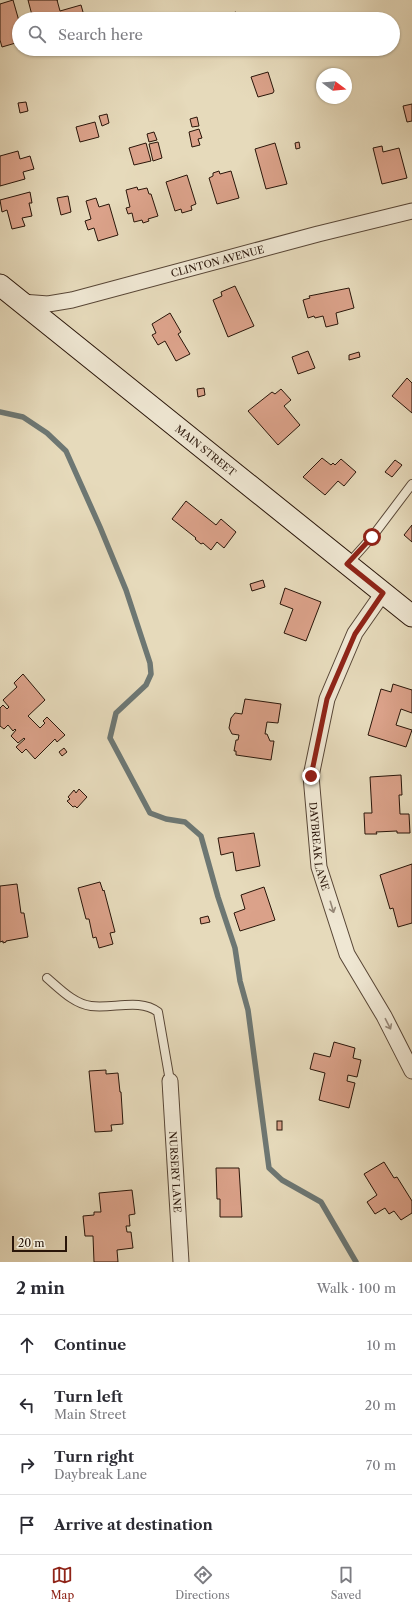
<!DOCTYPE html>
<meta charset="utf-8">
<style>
body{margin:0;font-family:"Libre Caslon Text",serif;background:#f7f7f7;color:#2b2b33}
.compass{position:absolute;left:316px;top:68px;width:36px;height:36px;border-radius:50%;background:#fff;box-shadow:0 1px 3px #0004;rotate:106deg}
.scale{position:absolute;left:12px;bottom:10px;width:55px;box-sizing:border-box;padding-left:4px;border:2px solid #291509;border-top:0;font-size:11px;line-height:14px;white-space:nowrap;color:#291509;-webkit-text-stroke:3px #efe7d3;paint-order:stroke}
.stop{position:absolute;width:12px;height:12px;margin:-9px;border:3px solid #8f2418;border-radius:50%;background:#fff}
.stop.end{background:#8f2418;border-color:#fff;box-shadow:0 1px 4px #0008}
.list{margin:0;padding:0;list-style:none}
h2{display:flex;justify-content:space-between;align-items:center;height:52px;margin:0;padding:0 16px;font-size:17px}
h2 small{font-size:13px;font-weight:400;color:#7c7c81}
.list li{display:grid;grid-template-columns:26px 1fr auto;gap:12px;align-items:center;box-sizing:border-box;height:60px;padding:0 16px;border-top:1px solid #e1e1e2}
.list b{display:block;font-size:15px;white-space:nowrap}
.list p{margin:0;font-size:13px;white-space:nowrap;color:#7c7c81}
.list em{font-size:13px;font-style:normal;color:#7c7c81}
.icon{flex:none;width:22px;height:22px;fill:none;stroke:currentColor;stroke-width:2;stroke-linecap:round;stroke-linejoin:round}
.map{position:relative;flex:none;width:412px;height:1262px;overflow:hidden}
.search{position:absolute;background:#fff;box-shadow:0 1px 3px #0004;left:12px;right:12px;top:12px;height:44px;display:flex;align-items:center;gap:10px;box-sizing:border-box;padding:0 14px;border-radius:22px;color:#7c7c81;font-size:15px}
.sheet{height:292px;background:#fff}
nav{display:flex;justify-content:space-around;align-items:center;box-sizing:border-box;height:56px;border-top:1px solid #e1e1e2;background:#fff;font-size:11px;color:#7c7c81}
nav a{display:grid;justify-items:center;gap:2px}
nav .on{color:#8f2418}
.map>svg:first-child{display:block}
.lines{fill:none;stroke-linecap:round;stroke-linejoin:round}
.stream{stroke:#6d7773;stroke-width:5.5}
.building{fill:#dba28a;stroke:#291509}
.service-casing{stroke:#584636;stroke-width:10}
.minor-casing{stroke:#584636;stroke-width:17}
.secondary-casing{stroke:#291509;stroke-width:23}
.service{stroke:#efe7d3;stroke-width:8}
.minor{stroke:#efe7d3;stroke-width:15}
.secondary{stroke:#efe7d3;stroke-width:21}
.oneway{stroke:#968878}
.route{stroke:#8f2418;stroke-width:5}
.labels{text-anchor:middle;stroke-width:3.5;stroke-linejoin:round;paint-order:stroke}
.street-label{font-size:10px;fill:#291509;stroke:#efe7d3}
</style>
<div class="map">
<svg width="412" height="1262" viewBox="0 0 412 1262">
<rect width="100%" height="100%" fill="#e6dabb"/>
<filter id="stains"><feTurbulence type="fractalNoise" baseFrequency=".005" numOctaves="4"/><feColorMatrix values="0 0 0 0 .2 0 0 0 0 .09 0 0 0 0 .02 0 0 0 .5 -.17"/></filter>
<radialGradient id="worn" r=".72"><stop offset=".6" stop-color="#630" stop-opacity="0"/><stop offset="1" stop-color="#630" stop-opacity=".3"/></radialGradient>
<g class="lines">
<!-- stream -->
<path class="stream" d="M0 412 23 417 47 433 66 451 100 527 126 590 150 663 151 674 146 685 116 713 110 738 150 813 166 819 185 822 201 836 218 897 235 948 240 981 248 1010 269 1168 282 1180 321 1202 356 1262"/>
</g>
<!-- building -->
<g class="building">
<path d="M13 0 19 21V42L2 47 0 40V4Z"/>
<path d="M28 0H58H57L60 11 81 5 85 19H33Z"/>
<path d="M236 12 238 19H227L226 15Z"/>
<path d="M268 72 274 91 273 93 258 97 251 77Z"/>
<path d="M26 102 28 111 20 113 18 103Z"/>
<path d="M412 104V121L407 122 403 106Z"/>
<path d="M107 114 109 123 102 126 99 116Z"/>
<path d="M197 117 199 126 192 127 190 119Z"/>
<path d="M95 122 99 137 80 142 76 127Z"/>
<path d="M199 129 202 138 198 139 200 145 192 147 189 132Z"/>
<path d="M154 132 157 140 149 142 147 134Z"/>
<path d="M158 142 162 158 153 161 149 144Z"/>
<path d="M299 142 300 148 296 149 295 143Z"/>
<path d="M146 143 151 161 134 165 129 148Z"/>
<path d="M275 143 287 184 266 189 255 149Z"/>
<path d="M382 146 383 152 399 148 407 178 382 184 373 148Z"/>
<path d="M18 151 20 159 30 156 34 169 23 172 25 179 0 186V156Z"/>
<path d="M219 171 220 174 231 171 239 198 217 204 209 178 213 176V173Z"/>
<path d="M187 175 196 204 191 206 192 210 182 213 181 209 175 211 166 182Z"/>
<path d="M137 187 138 190 147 188 149 194H151L158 216 148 219 149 221 143 223 142 220 134 222 132 213 128 214 126 208 130 207 126 190Z"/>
<path d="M30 192 32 203H29L32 216 22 218 25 226 12 229 7 210 2 212 0 200Z"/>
<path d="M68 196 71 212 61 215 57 198Z"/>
<path d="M96 198 99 207 109 204 118 235 98 241 94 228 88 230 85 221 91 219 86 201Z"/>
<path d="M235 286 254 326 228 337 213 300 222 296 221 292Z"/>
<path d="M349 288 354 308 336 313 338 324 326 327 323 316 315 318 314 316 308 318 303 300 310 298 309 296Z"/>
<path d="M170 313 181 332 178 334 190 354 176 361 165 341 158 345 152 335 156 333 152 324Z"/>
<path d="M308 351 315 368 298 374 292 357Z"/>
<path d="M359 352 360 357 349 360V355Z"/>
<path d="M407 378 412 383V413L392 396Z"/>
<path d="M204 388 205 395 198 397 197 389Z"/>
<path d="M281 389 291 400 284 406 300 425 278 445 248 411 272 392 275 394Z"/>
<path d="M322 458 331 465 333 463 335 465 341 459 356 472 344 486 338 481 325 495 303 477Z"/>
<path d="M395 460 402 465 392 477 385 472Z"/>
<path d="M186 501 216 525 221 519 236 532 224 548 217 542 211 550 203 543 201 544 195 539 196 538 172 519Z"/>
<path d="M412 525V542L404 535Z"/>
<path d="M263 580 265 587 252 591 250 584Z"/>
<path d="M285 588 321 602 306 641 284 633 293 609 280 604Z"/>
<path d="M23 674 45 700 28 716 40 728 45 723 43 721 47 717 65 735 57 742 55 739 35 759 26 749 22 753 16 747 25 739 24 738 18 743 11 736 16 730 15 729 13 731 8 725 4 729 0 726V708L3 705 7 709 9 707 3 700 17 687 14 683Z"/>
<path d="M393 684 412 690V713L401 709 396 725 412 730 406 747 368 735 381 689 391 692Z"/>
<path d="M245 699 281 704 278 723 267 722 265 734H267L270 741H274L271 760 236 755V751H234L236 740H238L239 735 232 734 229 728 231 718 235 713 242 714Z"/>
<path d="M64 748 67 752 62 756 59 752Z"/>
<path d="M401 775 402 795H399L400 814H409L410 833H397V831L376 832 377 834H365L364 813H372L370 777Z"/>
<path d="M79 789 87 797 77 808 75 806 73 807 67 801 70 799 68 797 74 790 76 793Z"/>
<path d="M254 833 260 866 236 871 233 852 221 855 218 838Z"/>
<path d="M412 864V923L398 927 393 908 390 909 380 875Z"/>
<path d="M100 882 103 891 104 890 115 932 110 933 113 944 99 948 96 937 93 938 89 919H86L78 888Z"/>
<path d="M17 884 21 913H24L28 937 6 941V942L3 943V941L0 942V886Z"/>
<path d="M264 887 275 920 240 931 234 913 245 909 241 895Z"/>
<path d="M208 916 210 922 201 924 200 918Z"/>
<path d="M334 1042 355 1048 353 1058 361 1060 357 1077 348 1075 347 1081 355 1083 349 1108 319 1100 325 1073 310 1069 314 1053 330 1057Z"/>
<path d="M106 1070V1074L118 1073 120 1092H121L123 1124 111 1125 112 1131 95 1132 89 1071Z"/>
<rect x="277" y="1121" width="5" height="9"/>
<path d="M384 1162 394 1178 397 1177 412 1201V1213L401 1220 394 1211 389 1214 385 1208 375 1214 367 1202 377 1195 364 1174Z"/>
<path d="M216 1168H239L242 1217H220V1199H217Z"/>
<path d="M132 1190 135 1214 129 1215 130 1226H126L127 1232H131L133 1248 117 1250 118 1262H94L93 1236H85L83 1216 94 1215V1212H101L99 1193Z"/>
</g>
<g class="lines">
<defs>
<g id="service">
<path d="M348 564 372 537 412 484"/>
<path d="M47 978C60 989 74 1004 91 1006 113 1009 140 998 158 1012L170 1081"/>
</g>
<g id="minor">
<path id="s1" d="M22 302 48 304 72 300 318 234 412 211"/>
<path id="s2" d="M383 593 355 633 327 699 311 776 319 867 347 954 384 1016 412 1071"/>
<path id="s3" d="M170 1081 181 1262"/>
</g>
<g id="secondary">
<path id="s4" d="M0 285 412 616"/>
</g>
</defs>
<!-- service casing -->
<use href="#service" class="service-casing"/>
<!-- minor casing -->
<use href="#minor" class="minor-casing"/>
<!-- secondary casing -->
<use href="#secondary" class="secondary-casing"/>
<!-- service -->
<use href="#service" class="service"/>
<!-- minor -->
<use href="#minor" class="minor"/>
<!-- secondary -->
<use href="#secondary" class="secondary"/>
</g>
<!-- one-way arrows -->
<defs><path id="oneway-shaft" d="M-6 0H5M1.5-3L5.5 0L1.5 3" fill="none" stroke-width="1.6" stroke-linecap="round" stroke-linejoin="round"/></defs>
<g class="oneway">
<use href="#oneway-shaft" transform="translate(332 907) rotate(73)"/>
<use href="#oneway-shaft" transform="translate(388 1024) rotate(63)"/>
</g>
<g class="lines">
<!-- route -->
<path class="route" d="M311 776 327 699 355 634 383 593 347 564 372 537"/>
</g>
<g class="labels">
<!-- street labels -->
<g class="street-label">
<text dy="4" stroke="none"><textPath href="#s1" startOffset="201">CLINTON AVENUE</textPath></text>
<text dy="4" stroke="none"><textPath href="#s4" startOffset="264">MAIN STREET</textPath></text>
<text dy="4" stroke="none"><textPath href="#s2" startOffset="270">DAYBREAK LANE</textPath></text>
<text dy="4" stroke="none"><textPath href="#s3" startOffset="91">NURSERY LANE</textPath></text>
</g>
</g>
<rect width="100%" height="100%" filter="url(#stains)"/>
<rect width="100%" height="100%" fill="url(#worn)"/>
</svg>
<svg class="compass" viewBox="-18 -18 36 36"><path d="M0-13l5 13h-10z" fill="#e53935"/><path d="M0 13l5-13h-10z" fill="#7c7c81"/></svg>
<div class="scale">20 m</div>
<div class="stop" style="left:372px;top:537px"></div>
<div class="stop end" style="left:311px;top:776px"></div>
<div class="search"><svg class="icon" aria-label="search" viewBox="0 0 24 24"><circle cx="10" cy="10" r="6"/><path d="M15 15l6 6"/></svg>Search here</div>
</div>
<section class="sheet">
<h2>2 min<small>Walk · 100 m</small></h2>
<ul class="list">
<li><svg class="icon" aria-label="ahead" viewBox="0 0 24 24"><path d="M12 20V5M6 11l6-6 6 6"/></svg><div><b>Continue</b></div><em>10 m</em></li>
<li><svg class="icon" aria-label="left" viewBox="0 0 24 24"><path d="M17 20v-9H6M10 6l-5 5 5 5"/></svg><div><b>Turn left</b><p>Main Street</p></div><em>20 m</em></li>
<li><svg class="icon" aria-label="right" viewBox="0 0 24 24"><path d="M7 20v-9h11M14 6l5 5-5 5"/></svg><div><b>Turn right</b><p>Daybreak Lane</p></div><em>70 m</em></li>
<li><svg class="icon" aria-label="arrive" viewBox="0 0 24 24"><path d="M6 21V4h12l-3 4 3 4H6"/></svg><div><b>Arrive at destination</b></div></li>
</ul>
</section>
<nav>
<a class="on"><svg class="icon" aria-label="map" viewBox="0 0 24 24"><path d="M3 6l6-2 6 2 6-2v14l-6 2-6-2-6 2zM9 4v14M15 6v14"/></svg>Map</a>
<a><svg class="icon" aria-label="directions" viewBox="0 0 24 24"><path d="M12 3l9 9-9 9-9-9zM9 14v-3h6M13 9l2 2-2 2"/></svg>Directions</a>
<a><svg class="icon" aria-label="saved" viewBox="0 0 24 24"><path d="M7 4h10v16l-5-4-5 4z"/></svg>Saved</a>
</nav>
